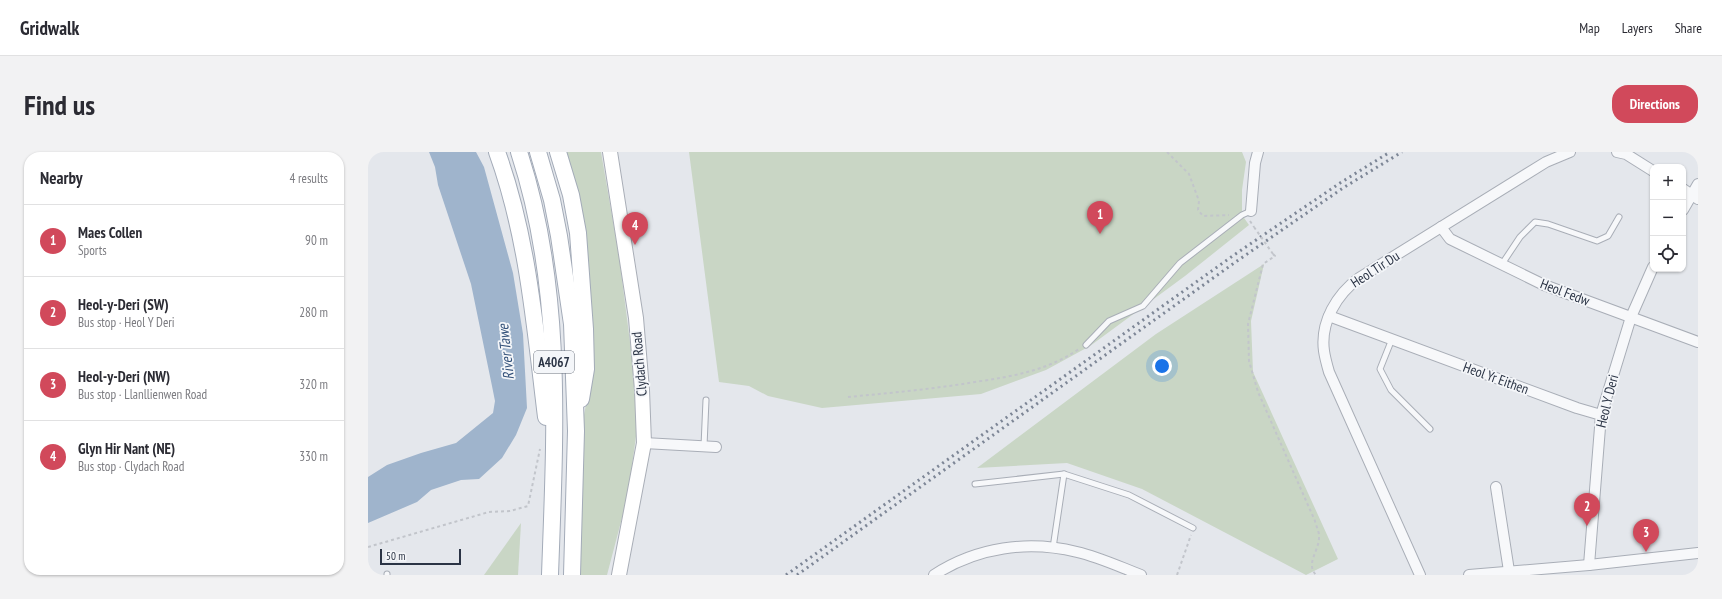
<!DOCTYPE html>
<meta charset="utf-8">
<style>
body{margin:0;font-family:"PT Sans Narrow",sans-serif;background:#f2f2f3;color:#2b2b33}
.controls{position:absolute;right:12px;top:12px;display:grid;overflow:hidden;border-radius:8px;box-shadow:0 1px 3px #0004}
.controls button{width:36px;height:36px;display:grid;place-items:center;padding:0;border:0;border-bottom:1px solid #e1e1e2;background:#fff;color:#2b2b33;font:20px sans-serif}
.scale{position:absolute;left:12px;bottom:10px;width:81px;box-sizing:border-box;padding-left:4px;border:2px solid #2b3445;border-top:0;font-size:11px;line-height:14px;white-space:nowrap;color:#2b3445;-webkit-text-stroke:3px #f4f6f9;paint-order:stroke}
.you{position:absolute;left:794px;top:214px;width:14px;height:14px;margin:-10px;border:3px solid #fff;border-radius:50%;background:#1a73e8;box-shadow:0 0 0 6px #1a73e833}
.badge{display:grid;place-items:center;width:26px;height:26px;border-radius:50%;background:#d1495b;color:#fff;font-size:13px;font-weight:700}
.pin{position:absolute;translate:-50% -33px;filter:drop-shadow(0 1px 2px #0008)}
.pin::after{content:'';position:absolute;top:21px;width:14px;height:12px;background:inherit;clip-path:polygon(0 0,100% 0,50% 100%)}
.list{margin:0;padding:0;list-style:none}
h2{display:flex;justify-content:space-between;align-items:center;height:52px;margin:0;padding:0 16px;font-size:17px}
h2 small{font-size:13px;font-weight:400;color:#7c7c81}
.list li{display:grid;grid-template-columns:26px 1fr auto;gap:12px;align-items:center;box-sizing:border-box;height:72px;padding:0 16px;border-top:1px solid #e1e1e2}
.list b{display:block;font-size:15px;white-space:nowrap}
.list p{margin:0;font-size:13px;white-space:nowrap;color:#7c7c81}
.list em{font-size:13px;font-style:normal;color:#7c7c81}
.icon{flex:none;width:22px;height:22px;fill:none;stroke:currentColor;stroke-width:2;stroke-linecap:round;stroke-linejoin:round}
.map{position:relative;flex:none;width:1330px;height:423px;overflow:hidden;border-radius:16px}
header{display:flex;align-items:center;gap:24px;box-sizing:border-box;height:56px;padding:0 20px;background:#fff;border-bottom:1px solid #e1e1e2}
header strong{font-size:19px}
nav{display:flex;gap:22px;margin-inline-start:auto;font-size:14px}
.intro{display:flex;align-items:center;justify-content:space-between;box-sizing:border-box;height:96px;padding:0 24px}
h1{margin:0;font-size:28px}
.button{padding:10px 18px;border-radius:16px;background:#d1495b;color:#fff;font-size:14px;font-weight:700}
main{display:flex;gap:24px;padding:0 24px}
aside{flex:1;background:#fff;border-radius:16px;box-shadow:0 1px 3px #0004}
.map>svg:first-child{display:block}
.green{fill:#c9d6c5}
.water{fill:#9fb4cc}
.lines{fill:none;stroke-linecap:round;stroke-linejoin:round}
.lane-casing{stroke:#a9aeb7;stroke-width:7}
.street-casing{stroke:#a9aeb7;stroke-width:12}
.secondary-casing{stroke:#a9aeb7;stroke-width:16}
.primary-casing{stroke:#a3abb8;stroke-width:18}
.path{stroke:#c2c5cb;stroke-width:2;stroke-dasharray:3 3;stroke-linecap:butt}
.lane{stroke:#f7f8fa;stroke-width:5}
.street{stroke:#f7f8fa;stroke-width:10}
.secondary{stroke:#fff;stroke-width:14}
.primary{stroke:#fff;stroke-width:16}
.rail{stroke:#7d8696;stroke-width:3;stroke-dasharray:2 4;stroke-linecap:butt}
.path-bridge{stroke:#c2c5cb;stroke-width:2;stroke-dasharray:3 3;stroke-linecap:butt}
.labels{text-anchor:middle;stroke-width:3.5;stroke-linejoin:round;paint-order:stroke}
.shield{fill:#f4f6f9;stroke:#676e7b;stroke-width:1}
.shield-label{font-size:13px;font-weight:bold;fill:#2b3445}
.street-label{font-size:14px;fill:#2b3445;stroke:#f4f6f9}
.water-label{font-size:15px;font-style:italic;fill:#34527a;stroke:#f4f6f9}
</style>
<header>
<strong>Gridwalk</strong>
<nav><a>Map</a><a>Layers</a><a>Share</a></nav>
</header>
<div class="intro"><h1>Find us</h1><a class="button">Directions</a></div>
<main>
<aside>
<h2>Nearby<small>4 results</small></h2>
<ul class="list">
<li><span class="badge">1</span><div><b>Maes Collen</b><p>Sports</p></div><em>90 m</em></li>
<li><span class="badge">2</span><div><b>Heol-y-Deri (SW)</b><p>Bus stop · Heol Y Deri</p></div><em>280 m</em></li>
<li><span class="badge">3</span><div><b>Heol-y-Deri (NW)</b><p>Bus stop · Llanllienwen Road</p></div><em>320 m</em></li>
<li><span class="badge">4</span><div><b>Glyn Hir Nant (NE)</b><p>Bus stop · Clydach Road</p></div><em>330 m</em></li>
</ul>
</aside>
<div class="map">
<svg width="1330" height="423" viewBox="0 0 1330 423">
<rect width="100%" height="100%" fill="#e4e7ec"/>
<!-- green -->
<g class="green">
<path d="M194 0H233L251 104 268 237 269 277 260 343 239 423H208L214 273 222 232Z"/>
<path d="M321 0H874L878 10 874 38V63L881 73 817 124 722 194 678 218 613 242 454 256 400 244 381 234 351 230Z"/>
<path d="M896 112 883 169 885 220 970 407 938 423 774 337 699 311 609 316 788 182Z"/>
<path d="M153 371 150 423H116Z"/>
</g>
<!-- water -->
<path class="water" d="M61 0H108L116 15 145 121 155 182 159 256 148 283 134 306 111 327 93 328 63 338 49 350 0 371V325L19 313 53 301 88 291 125 261 127 249 124 234 103 132 70 33 67 15Z"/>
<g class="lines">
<defs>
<g id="lane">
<path d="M1134 112 1152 85 1167 70 1180 72 1229 89 1240 84 1251 65"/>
<path d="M1024 187 1012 217 1023 238 1062 277"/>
<path d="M718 193 741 169 775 154 812 111 874 63 883 59"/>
<path d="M336 294 338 248"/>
<path d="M607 332 696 322 761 343 825 376"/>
<path d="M685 396 696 322"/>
<path d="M19 423V422"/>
</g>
<g id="street">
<path d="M1249 0 1258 2 1285 19"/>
<path d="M1315 37 1330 47"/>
<path d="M1315 58 1330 32"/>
<path d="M883 59 887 11 890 0"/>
<path d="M1073 75 1082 87 1176 133 1330 190"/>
<path d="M961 164 1209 256 1233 263"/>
<path d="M276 291 348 295"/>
<path d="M1128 335 1141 419"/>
<path d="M1221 413 1233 263 1263 165 1285 115"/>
<path d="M566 423C609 395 660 388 709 400 731 405 752 415 773 423"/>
<path d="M1052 423 961 220C959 213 957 206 956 199 952 170 969 142 991 126L1178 10 1202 0"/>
<path d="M1101 423 1221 413 1330 401"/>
</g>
<path id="secondary" d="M242 0 268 166 274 238 276 291 251 423"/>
<g id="primary">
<path d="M129 0C160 85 167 176 178 265"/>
<path d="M151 0C196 137 187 281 182 423"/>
<path d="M170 0 184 48 191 84 204 172 208 279 204 423"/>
<path d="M190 0 203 43 210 81 217 177 218 217 213 247"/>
</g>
</defs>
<!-- lane casing -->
<use href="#lane" class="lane-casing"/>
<!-- street casing -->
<use href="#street" class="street-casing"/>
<!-- secondary casing -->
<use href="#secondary" class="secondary-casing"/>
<!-- primary casing -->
<use href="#primary" class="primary-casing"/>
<!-- path -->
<g class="path">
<path d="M799 0 821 22 831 49 830 58 835 64 861 63"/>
<path d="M882 69 886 75"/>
<path d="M905 102 907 104 895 112 880 172 881 209 890 240 947 369C948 374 951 379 951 384 952 398 937 411 948 423"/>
<path d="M480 245C522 241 565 237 607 230 646 224 678 219 711 197"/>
<path d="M0 395 121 360 142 359 160 354 172 297"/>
<path d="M809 423 823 383"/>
</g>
<!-- lane -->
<use href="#lane" class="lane"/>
<!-- street -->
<use href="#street" class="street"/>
<!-- secondary -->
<use href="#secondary" class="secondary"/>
<!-- primary -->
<use href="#primary" class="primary"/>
<!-- rail -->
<g class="rail">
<path d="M418 423 866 103 972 31 1022 0"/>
<path d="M429 423 869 109 975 36 1034 0"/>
</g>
<!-- path-bridge -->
<path class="path-bridge" d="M886 75 905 102"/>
</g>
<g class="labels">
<!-- shield labels -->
<rect class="shield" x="166" y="199" width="40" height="22" rx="3"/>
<g class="shield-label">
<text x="186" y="215">A4067</text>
</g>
<!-- street labels -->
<g class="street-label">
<text transform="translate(1007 117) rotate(-33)" y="5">Heol Tir Du</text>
<text transform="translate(1197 140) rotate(21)" y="5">Heol Fedw</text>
<text transform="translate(271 212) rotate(-95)" y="5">Clydach Road</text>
<text transform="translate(1128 226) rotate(20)" y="5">Heol Yr Eithen</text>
<text transform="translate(1239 249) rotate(-76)" y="5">Heol Y Deri</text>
</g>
<!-- water labels -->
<g class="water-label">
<text transform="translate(138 200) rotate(-96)" y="5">River Tawe</text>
</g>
</g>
</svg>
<div class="controls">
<button>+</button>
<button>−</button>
<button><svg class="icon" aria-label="locate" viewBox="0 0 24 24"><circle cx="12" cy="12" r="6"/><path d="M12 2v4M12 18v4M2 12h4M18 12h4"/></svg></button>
</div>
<div class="scale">50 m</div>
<div class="you"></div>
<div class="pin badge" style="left:732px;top:82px">1</div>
<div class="pin badge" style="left:1219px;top:374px">2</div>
<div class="pin badge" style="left:1278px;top:400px">3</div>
<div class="pin badge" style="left:267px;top:93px">4</div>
</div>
</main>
